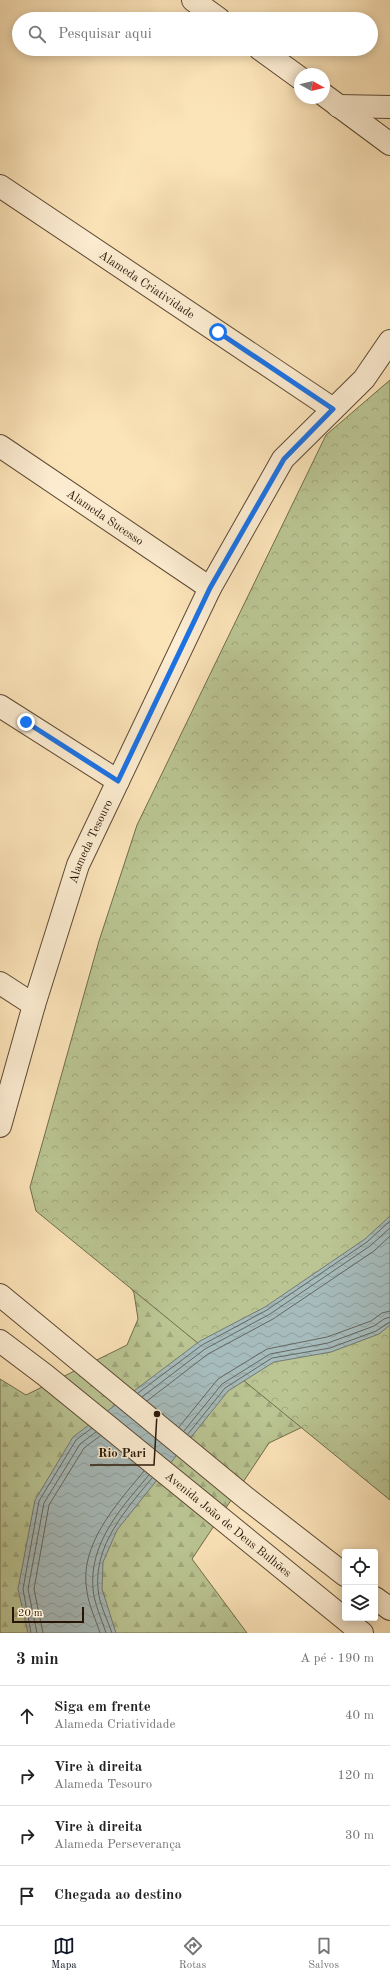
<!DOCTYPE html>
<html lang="pt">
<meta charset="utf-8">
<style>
body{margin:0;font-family:"Old Standard TT",serif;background:#f6f6f6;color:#222}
.controls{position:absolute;right:12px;bottom:12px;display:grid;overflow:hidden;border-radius:4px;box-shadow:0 2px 10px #0003}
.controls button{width:36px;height:36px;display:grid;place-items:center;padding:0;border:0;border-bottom:1px solid #e0e0e0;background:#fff;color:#222;font:20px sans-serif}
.compass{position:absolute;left:294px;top:68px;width:36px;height:36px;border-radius:50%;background:#fff;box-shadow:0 2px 10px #0003;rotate:98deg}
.scale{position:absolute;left:12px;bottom:10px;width:72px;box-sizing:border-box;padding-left:4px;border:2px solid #261506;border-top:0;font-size:11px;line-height:14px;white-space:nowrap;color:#261506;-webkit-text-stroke:3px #fdedd2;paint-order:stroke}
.stop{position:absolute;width:12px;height:12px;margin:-9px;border:3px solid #1a73e8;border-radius:50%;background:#fff}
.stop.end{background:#1a73e8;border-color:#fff;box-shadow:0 1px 4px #0008}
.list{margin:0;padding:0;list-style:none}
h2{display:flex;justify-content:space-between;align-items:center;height:52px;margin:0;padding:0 16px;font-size:17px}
h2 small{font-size:13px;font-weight:400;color:#767676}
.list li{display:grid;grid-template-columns:26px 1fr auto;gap:12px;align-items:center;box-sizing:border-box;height:60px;padding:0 16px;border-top:1px solid #e0e0e0}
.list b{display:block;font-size:15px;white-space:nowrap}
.list p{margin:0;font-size:13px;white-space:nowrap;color:#767676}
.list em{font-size:13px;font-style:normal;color:#767676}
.icon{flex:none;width:22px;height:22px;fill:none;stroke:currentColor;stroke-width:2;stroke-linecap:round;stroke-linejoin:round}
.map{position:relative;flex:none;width:390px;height:1633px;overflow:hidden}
.search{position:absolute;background:#fff;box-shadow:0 2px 10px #0003;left:12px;right:12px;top:12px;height:44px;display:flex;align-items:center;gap:10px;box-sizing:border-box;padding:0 14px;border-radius:22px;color:#767676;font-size:15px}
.sheet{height:292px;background:#fff}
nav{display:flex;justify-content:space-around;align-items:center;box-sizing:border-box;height:56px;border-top:1px solid #e0e0e0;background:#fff;font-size:11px;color:#767676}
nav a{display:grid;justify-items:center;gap:2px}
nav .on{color:#111827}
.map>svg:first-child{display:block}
.forest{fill:url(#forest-firs);stroke:#706d4c}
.park{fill:url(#park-crowns);stroke:#706d4c}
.water{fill:url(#water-waves);stroke:#737973}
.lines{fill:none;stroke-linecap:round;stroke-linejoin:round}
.shore{stroke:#666860;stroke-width:1}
.minor-casing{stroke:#5c4933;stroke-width:24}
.minor{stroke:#fdedd2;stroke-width:22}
.route{stroke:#1a73e8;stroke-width:5}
.labels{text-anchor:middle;stroke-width:3;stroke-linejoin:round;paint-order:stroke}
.street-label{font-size:12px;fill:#261506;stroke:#fdedd2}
.leader{fill:none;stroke:#261506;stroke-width:1.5}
.callout-dot{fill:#261506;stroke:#fdedd2;stroke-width:1.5}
.callout-label{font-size:13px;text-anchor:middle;font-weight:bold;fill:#261506;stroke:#fdedd2;stroke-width:3;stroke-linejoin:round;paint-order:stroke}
</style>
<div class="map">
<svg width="390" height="1633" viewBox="0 0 390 1633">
<defs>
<pattern id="forest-firs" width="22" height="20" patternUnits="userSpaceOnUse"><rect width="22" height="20" fill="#bac593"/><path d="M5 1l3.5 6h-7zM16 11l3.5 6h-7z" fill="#a0a87d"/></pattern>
<pattern id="park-crowns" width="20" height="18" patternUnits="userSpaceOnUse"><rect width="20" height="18" fill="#bac593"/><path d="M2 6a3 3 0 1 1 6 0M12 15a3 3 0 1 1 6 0" fill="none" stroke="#a0a87d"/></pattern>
<pattern id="water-waves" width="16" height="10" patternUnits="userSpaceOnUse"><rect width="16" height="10" fill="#a6bbbb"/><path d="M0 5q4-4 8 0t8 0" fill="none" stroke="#8fa09f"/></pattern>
</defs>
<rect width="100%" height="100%" fill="#fce4b9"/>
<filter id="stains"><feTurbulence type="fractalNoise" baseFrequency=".005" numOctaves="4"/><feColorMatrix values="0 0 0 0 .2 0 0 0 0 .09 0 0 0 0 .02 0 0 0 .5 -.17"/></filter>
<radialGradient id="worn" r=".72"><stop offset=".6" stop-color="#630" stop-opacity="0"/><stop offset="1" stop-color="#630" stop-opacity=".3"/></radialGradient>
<!-- forest -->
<path class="forest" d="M123 1272 390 1385 269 1443 192 1559 247 1633H0V1379L26 1395 127 1345 138 1319 134 1293Z"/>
<!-- park -->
<path class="park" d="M390 380V1500L36 1211 30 1187 99 941 137 825 326 435Z"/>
<!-- water -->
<path class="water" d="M390 1216V1325L379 1334 331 1352 274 1362 228 1391 117 1530 103 1562 102 1589 116 1633H28L18 1589 35 1500 73 1437 200 1341 265 1307 365 1239Z"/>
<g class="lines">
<!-- shore -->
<g class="shore">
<path d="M138 1393 202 1345 267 1310 367 1242 390 1221"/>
<path d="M142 1397 205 1349 270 1314 370 1246 390 1228"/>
<path d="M147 1401 208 1354 273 1319 374 1251 390 1236"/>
<path d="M179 1427 218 1379 267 1349 327 1337 371 1321 382 1313 390 1311"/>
<path d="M184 1431 222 1384 270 1354 328 1343 374 1326 384 1319 390 1317"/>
<path d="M188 1434 225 1388 272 1358 330 1348 376 1331 390 1322"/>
<path d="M31 1633 23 1589 39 1501 76 1440 92 1428"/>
<path d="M37 1633 28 1589 44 1503 80 1444 96 1432"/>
<path d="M43 1633 34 1589 49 1505 84 1448 100 1436"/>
<path d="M100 1633C96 1620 89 1606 87 1592 78 1545 117 1504 144 1471"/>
<path d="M106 1633C102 1620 94 1603 93 1589 89 1543 121 1508 149 1475"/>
<path d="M112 1633C107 1619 99 1603 98 1589 94 1544 126 1510 152 1478"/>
</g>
<defs>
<g id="minor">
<path d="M193 0 219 19"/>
<path d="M260 49 300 78"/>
<path d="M324 95 390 144"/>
<path d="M338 106 390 107"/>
<path id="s1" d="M0 186 333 409"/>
<path id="s2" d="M0 446 210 588"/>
<path d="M0 706 118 781"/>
<path d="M0 983 34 1005"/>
<path id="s3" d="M0 1126 34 1005 78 865 210 588 283 459 364 379 390 341"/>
<path d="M0 1295 246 1498 345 1575"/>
<path id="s4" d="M0 1341 45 1375 362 1633"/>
<path d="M375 1598 390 1609"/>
</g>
</defs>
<!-- minor casing -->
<use href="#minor" class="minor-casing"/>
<!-- minor -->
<use href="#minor" class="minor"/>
</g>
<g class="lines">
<!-- route -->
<path class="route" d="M26 722 118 781 210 588 284 459 333 409 218 332"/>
</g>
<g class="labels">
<!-- street labels -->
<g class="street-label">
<text dy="4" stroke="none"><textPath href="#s1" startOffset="177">Alameda Criatividade</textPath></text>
<text dy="4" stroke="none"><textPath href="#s2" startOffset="127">Alameda Sucesso</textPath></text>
<text dy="4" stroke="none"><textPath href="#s3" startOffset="299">Alameda Tesouro</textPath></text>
<text dy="4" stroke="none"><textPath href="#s4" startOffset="293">Avenida João de Deus Bulhões</textPath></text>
</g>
</g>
<!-- callouts -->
<path class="leader" d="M157 1414L154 1465H90"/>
<circle class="callout-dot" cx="157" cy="1414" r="4"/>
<g class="callout-label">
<text x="122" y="1457">Rio Pari</text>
</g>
<rect width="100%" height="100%" filter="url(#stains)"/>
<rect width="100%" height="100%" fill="url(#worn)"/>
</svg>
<div class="controls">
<button><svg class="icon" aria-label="locate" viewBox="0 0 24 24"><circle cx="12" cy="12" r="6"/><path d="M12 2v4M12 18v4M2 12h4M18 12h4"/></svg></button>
<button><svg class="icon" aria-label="layers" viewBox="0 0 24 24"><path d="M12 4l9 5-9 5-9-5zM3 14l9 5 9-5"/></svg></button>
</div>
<svg class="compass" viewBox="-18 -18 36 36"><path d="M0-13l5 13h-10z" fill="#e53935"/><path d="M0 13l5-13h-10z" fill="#767676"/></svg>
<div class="scale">20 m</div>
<div class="stop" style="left:218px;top:332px"></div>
<div class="stop end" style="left:26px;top:722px"></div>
<div class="search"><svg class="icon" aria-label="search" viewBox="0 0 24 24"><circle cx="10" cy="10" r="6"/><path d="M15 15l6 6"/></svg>Pesquisar aqui</div>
</div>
<section class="sheet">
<h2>3 min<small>A pé · 190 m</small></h2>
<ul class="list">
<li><svg class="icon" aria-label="ahead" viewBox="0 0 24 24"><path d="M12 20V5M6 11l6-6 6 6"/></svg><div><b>Siga em frente</b><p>Alameda Criatividade</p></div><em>40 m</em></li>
<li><svg class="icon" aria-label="right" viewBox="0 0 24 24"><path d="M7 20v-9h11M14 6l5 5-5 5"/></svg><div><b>Vire à direita</b><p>Alameda Tesouro</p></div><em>120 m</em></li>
<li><svg class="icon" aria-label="right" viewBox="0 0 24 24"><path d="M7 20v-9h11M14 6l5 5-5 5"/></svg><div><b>Vire à direita</b><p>Alameda Perseverança</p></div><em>30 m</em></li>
<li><svg class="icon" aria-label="arrive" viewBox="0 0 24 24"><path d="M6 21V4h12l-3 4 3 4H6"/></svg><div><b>Chegada ao destino</b></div></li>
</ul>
</section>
<nav>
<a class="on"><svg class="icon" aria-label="map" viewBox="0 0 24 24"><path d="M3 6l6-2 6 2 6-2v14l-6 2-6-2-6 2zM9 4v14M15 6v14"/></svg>Mapa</a>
<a><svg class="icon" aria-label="directions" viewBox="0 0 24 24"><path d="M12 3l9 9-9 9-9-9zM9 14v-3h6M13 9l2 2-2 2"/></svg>Rotas</a>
<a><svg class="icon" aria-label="saved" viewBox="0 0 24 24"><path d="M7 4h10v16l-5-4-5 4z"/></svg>Salvos</a>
</nav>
